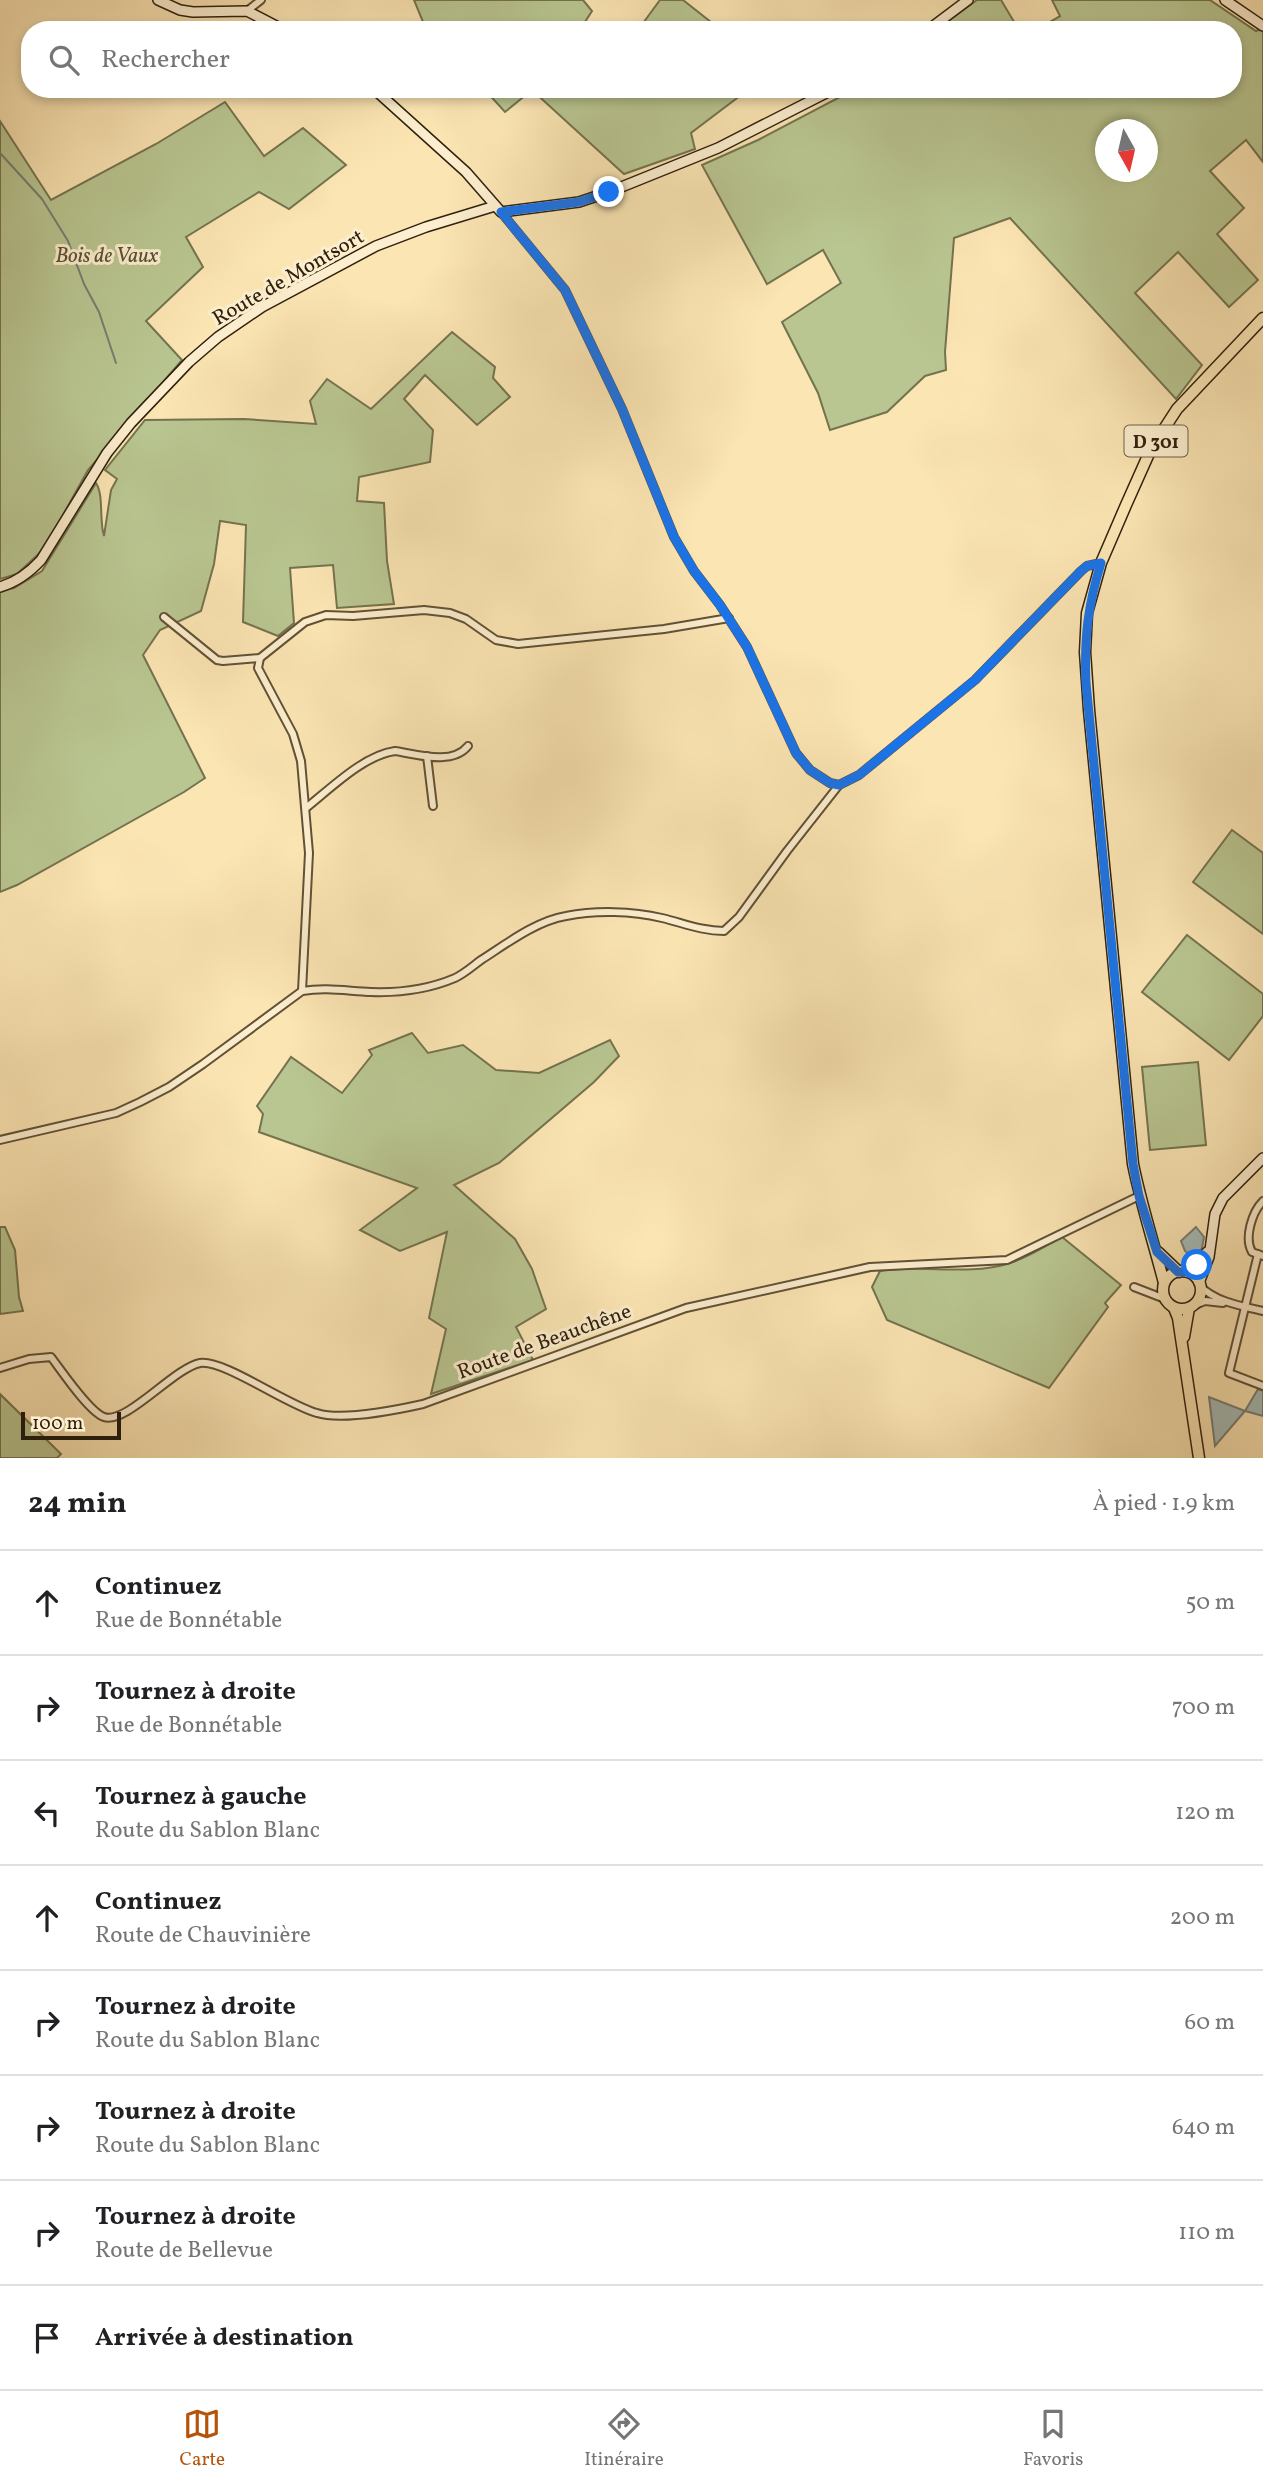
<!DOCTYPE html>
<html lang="fr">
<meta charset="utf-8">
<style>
body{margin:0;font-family:Vollkorn,serif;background:#f6f6f6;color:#202124}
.compass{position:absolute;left:1095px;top:119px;width:63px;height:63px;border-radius:50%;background:#fff;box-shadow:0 4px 10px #0003;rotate:172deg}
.scale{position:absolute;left:21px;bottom:18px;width:100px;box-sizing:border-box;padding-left:7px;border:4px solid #2f200d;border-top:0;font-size:19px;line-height:24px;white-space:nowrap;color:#2f200d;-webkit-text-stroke:5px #fceece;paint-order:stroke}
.stop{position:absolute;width:21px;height:21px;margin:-16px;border:5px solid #1a73e8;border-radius:50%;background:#fff}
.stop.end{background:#1a73e8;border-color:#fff;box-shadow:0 2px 7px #0008}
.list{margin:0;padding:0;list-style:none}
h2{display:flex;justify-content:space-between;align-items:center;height:91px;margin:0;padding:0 28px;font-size:30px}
h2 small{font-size:23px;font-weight:400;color:#757577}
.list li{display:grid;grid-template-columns:46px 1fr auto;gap:21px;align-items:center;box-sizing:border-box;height:105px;padding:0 28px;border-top:2px solid #e0e0e0}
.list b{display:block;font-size:26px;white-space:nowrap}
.list p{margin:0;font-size:23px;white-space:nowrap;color:#757577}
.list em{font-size:23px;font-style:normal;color:#757577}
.icon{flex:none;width:38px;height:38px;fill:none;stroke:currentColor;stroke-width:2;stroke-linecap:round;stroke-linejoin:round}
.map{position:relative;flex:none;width:1263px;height:1458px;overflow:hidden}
.search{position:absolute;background:#fff;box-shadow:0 4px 10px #0003;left:21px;right:21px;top:21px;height:77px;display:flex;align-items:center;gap:18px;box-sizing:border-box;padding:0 24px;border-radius:28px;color:#757577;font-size:26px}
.sheet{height:931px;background:#fff}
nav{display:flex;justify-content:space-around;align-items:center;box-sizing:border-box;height:98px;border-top:2px solid #e0e0e0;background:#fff;font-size:19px;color:#757577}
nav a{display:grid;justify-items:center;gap:4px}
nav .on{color:#b45309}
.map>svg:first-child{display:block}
.green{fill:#b9c691;stroke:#74734f;stroke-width:2;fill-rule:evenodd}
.water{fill:#a5bcb9;stroke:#767e74;stroke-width:2}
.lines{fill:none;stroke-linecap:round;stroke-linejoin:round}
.stream{stroke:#767e74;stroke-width:2}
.street-casing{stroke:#625136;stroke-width:10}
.secondary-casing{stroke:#2f200d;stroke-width:12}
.primary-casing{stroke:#2f200d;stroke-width:13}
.street{stroke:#fceece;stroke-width:6}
.secondary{stroke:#fceece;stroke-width:9}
.primary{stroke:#fbe5b3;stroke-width:10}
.route{stroke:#1a73e8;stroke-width:9}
.labels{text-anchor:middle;stroke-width:6;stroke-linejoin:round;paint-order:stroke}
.shield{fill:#fceece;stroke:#6c5e47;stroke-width:2}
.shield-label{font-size:19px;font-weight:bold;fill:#2f200d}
.park-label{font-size:21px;font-style:italic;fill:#585235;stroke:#fceece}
.street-label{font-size:21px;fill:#2f200d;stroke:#fceece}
</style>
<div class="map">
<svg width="1263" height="1458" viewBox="0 0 1263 1458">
<rect width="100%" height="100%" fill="#fbe5b3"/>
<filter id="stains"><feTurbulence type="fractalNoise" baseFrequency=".00286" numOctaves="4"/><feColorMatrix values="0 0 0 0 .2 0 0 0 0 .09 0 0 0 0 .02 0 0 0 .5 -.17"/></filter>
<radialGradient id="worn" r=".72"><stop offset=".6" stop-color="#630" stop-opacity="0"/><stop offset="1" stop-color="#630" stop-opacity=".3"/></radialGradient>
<!-- green -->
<g class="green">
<path d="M414 0H583L592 11 585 22 598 30H430L423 22Z"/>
<path d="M660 0H683L721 30H638Z"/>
<path d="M977 0H1001L1019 30H936Z"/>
<path d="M1052 0H1210L1256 31 1263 28V162L1246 140 1210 171 1244 208 1217 234 1258 280 1229 307 1178 252 1135 293 1202 365 1176 399 1010 218 954 238 945 352 946 370 925 376 887 412 830 430 818 393 782 322 841 283 823 250 767 284 702 165 758 140 855 89H1233V30H1036L1060 16ZM1106 130H1148V172H1106Z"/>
<path d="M484 89H749L691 133 695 149 624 174 532 90 505 112Z"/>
<path d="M225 102 264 156 303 128 346 165 289 209 259 192 186 237 203 267 146 321 182 360 88 470 44 549 17 574 0 579V121L51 200 156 144Z"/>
<path d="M452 332 495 367 493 378 510 397 477 425 425 375 404 399 433 430 430 462 359 477 357 501 384 503 387 561 394 604 337 608 333 565 290 568 294 623 278 636 243 622 246 525 220 521 214 564 201 611 160 630 143 655 205 778 184 792 17 885 0 892V591L14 588 42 571 96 483C104 495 99 521 104 536L111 490 117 479 105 470 145 420 244 419 316 424 310 401 327 379 371 409Z"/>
<path d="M1232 830 1263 853V934L1193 882Z"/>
<path d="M1187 935 1263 994V1016L1229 1060 1142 992Z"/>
<path d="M412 1033 428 1053 463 1045 496 1070 539 1073 610 1040 619 1056 594 1082 499 1163 454 1185 515 1239 532 1269 546 1309 516 1327 533 1360 431 1394 446 1329 429 1318 447 1232 400 1251 360 1230 417 1188 259 1132 263 1114 257 1106 291 1057 342 1093 372 1055 369 1050Z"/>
<path d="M1198 1062 1206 1145 1150 1150 1142 1067Z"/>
<path d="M0 1227H5L15 1250 19 1297 23 1311 0 1314Z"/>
<path d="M1062 1237 1121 1285 1105 1303 1108 1307 1049 1388 887 1320 872 1287 880 1271C922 1264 966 1276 1007 1264 1026 1259 1045 1246 1062 1237Z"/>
<path d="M0 1394 61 1454 57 1458H0Z"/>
</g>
<!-- water -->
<g class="water">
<path d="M1196 1227 1204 1237 1202 1248 1194 1258 1185 1251 1181 1241Z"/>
<path d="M1258 1389 1263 1391V1416L1245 1411 1215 1446 1209 1397 1245 1411Z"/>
</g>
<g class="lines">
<!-- stream -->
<path class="stream" d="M0 153 42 199 68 241 84 284 99 312 116 363"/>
<defs>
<g id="street">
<path d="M247 11 261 0"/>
<path d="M501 212 565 290 622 409 674 537 694 571 720 605 747 647 796 753 810 770 830 783 839 785"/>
<path d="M164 617 217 660 223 661 260 658 305 622 326 615 353 616 424 610 450 613 466 619 496 640 518 644 664 629 729 618"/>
<path d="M260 658 258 668 293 734 301 761 309 853 302 991"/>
<path d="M427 756 433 806"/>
<path d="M306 808C330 789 364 755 395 751 416 754 452 766 468 746"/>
<path d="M0 1140 116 1113 140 1102 169 1087 203 1064 302 991C326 987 347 991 371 992 399 993 429 989 455 978 464 974 473 966 481 960 506 944 536 921 566 916 596 910 632 911 662 918 683 923 702 931 724 931L739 917 787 851 839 785 859 775 975 680 1081 571 1087 566 1101 563"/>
<path d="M1263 1201C1252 1212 1244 1238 1252 1252L1263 1256"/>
<path d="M1258 1254 1229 1373 1263 1386"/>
<path d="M1200 1286C1216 1302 1241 1306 1263 1311"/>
<path d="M1134 1287 1165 1299"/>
<path d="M1193 1306 1205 1301 1223 1303"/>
<path d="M0 1368 29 1359 51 1357C61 1370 89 1412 104 1417 126 1425 174 1368 200 1363 223 1359 287 1405 317 1413 343 1421 396 1410 423 1404L686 1308 870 1267 1007 1260 1139 1196"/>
</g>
<g id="secondary">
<path d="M158 0 180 10 193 12 247 11 284 30"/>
<path d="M1225 0 1263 26"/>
<path d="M928 30 968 0"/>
<path d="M374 89 466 172 501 212 579 202 609 192 718 148 834 89"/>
<path d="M0 587C17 582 29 573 41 560L107 453 131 423 189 362 218 337 262 307 376 246 426 227 495 206"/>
<path d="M1185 1272 1197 1265 1207 1252"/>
<path d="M1199 1283 1209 1257 1215 1214 1223 1198 1263 1158"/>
</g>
<g id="primary">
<path d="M1158 1252 1179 1272"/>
<circle cx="1182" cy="1290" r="19"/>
<path d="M1164 1283C1154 1244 1141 1204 1133 1164L1089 710 1085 652 1087 613 1101 563 1126 505 1151 449 1177 409 1263 318"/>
<path d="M1174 1308 1178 1318 1199 1458"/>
<path d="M1184 1337 1189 1308"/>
</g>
</defs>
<!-- street casing -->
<use href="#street" class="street-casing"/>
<!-- secondary casing -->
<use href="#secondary" class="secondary-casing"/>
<!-- primary casing -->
<use href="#primary" class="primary-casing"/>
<!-- street -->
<use href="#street" class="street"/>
<!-- secondary -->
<use href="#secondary" class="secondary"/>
<!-- primary -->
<use href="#primary" class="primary"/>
</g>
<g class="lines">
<!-- route -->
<path class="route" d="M609 192 579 202 501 212 565 290 622 409 674 537 694 571 720 605 747 647 796 753 810 770 830 783 839 785 859 775 975 680 1081 571 1087 566 1101 563C1088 605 1084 638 1086 683L1133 1164 1139 1196 1157 1252 1178 1272H1185L1197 1265"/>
</g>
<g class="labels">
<!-- shield labels -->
<rect class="shield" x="1124.5" y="425.5" width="63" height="31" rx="5"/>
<g class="shield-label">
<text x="1156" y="448">D 301</text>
</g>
<!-- park labels -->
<g class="park-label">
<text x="107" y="262">Bois de Vaux</text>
</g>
<!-- street labels -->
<g class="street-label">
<text transform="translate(288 277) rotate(-30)" y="7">Route de Montsort</text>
<text transform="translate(544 1341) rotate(-20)" y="7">Route de Beauchêne</text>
</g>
</g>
<rect width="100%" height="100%" filter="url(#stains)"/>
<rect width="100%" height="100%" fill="url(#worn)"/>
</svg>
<svg class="compass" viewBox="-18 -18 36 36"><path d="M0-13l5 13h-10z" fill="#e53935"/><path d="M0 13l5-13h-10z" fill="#757577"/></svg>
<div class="scale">100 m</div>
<div class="stop" style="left:1197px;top:1265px"></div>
<div class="stop end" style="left:609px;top:192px"></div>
<div class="search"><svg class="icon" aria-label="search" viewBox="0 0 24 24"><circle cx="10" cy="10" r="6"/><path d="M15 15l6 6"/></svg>Rechercher</div>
</div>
<section class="sheet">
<h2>24 min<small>À pied · 1.9 km</small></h2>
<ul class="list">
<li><svg class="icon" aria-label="ahead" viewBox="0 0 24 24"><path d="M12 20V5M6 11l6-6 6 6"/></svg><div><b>Continuez</b><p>Rue de Bonnétable</p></div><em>50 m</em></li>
<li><svg class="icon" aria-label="right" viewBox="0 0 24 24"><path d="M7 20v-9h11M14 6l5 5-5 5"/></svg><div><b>Tournez à droite</b><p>Rue de Bonnétable</p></div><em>700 m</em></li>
<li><svg class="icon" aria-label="left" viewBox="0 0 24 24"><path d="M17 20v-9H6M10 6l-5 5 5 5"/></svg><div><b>Tournez à gauche</b><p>Route du Sablon Blanc</p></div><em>120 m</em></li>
<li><svg class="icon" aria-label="ahead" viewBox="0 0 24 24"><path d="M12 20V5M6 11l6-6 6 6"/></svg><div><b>Continuez</b><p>Route de Chauvinière</p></div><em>200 m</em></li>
<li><svg class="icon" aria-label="right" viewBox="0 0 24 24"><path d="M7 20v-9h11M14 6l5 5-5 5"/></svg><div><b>Tournez à droite</b><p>Route du Sablon Blanc</p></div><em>60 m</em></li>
<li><svg class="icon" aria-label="right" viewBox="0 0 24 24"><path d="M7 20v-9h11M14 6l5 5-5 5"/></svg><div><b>Tournez à droite</b><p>Route du Sablon Blanc</p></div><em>640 m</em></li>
<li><svg class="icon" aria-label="right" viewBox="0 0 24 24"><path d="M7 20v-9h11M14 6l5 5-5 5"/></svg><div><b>Tournez à droite</b><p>Route de Bellevue</p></div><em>110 m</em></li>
<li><svg class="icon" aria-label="arrive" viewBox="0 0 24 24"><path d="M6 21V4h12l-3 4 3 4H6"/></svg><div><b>Arrivée à destination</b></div></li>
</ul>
</section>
<nav>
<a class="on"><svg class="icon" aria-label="map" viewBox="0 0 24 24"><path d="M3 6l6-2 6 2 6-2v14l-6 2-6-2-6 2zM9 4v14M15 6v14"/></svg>Carte</a>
<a><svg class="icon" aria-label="directions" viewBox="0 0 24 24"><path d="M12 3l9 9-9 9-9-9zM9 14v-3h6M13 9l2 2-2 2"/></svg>Itinéraire</a>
<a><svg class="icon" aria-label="saved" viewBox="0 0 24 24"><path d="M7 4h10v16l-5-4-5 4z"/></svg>Favoris</a>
</nav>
